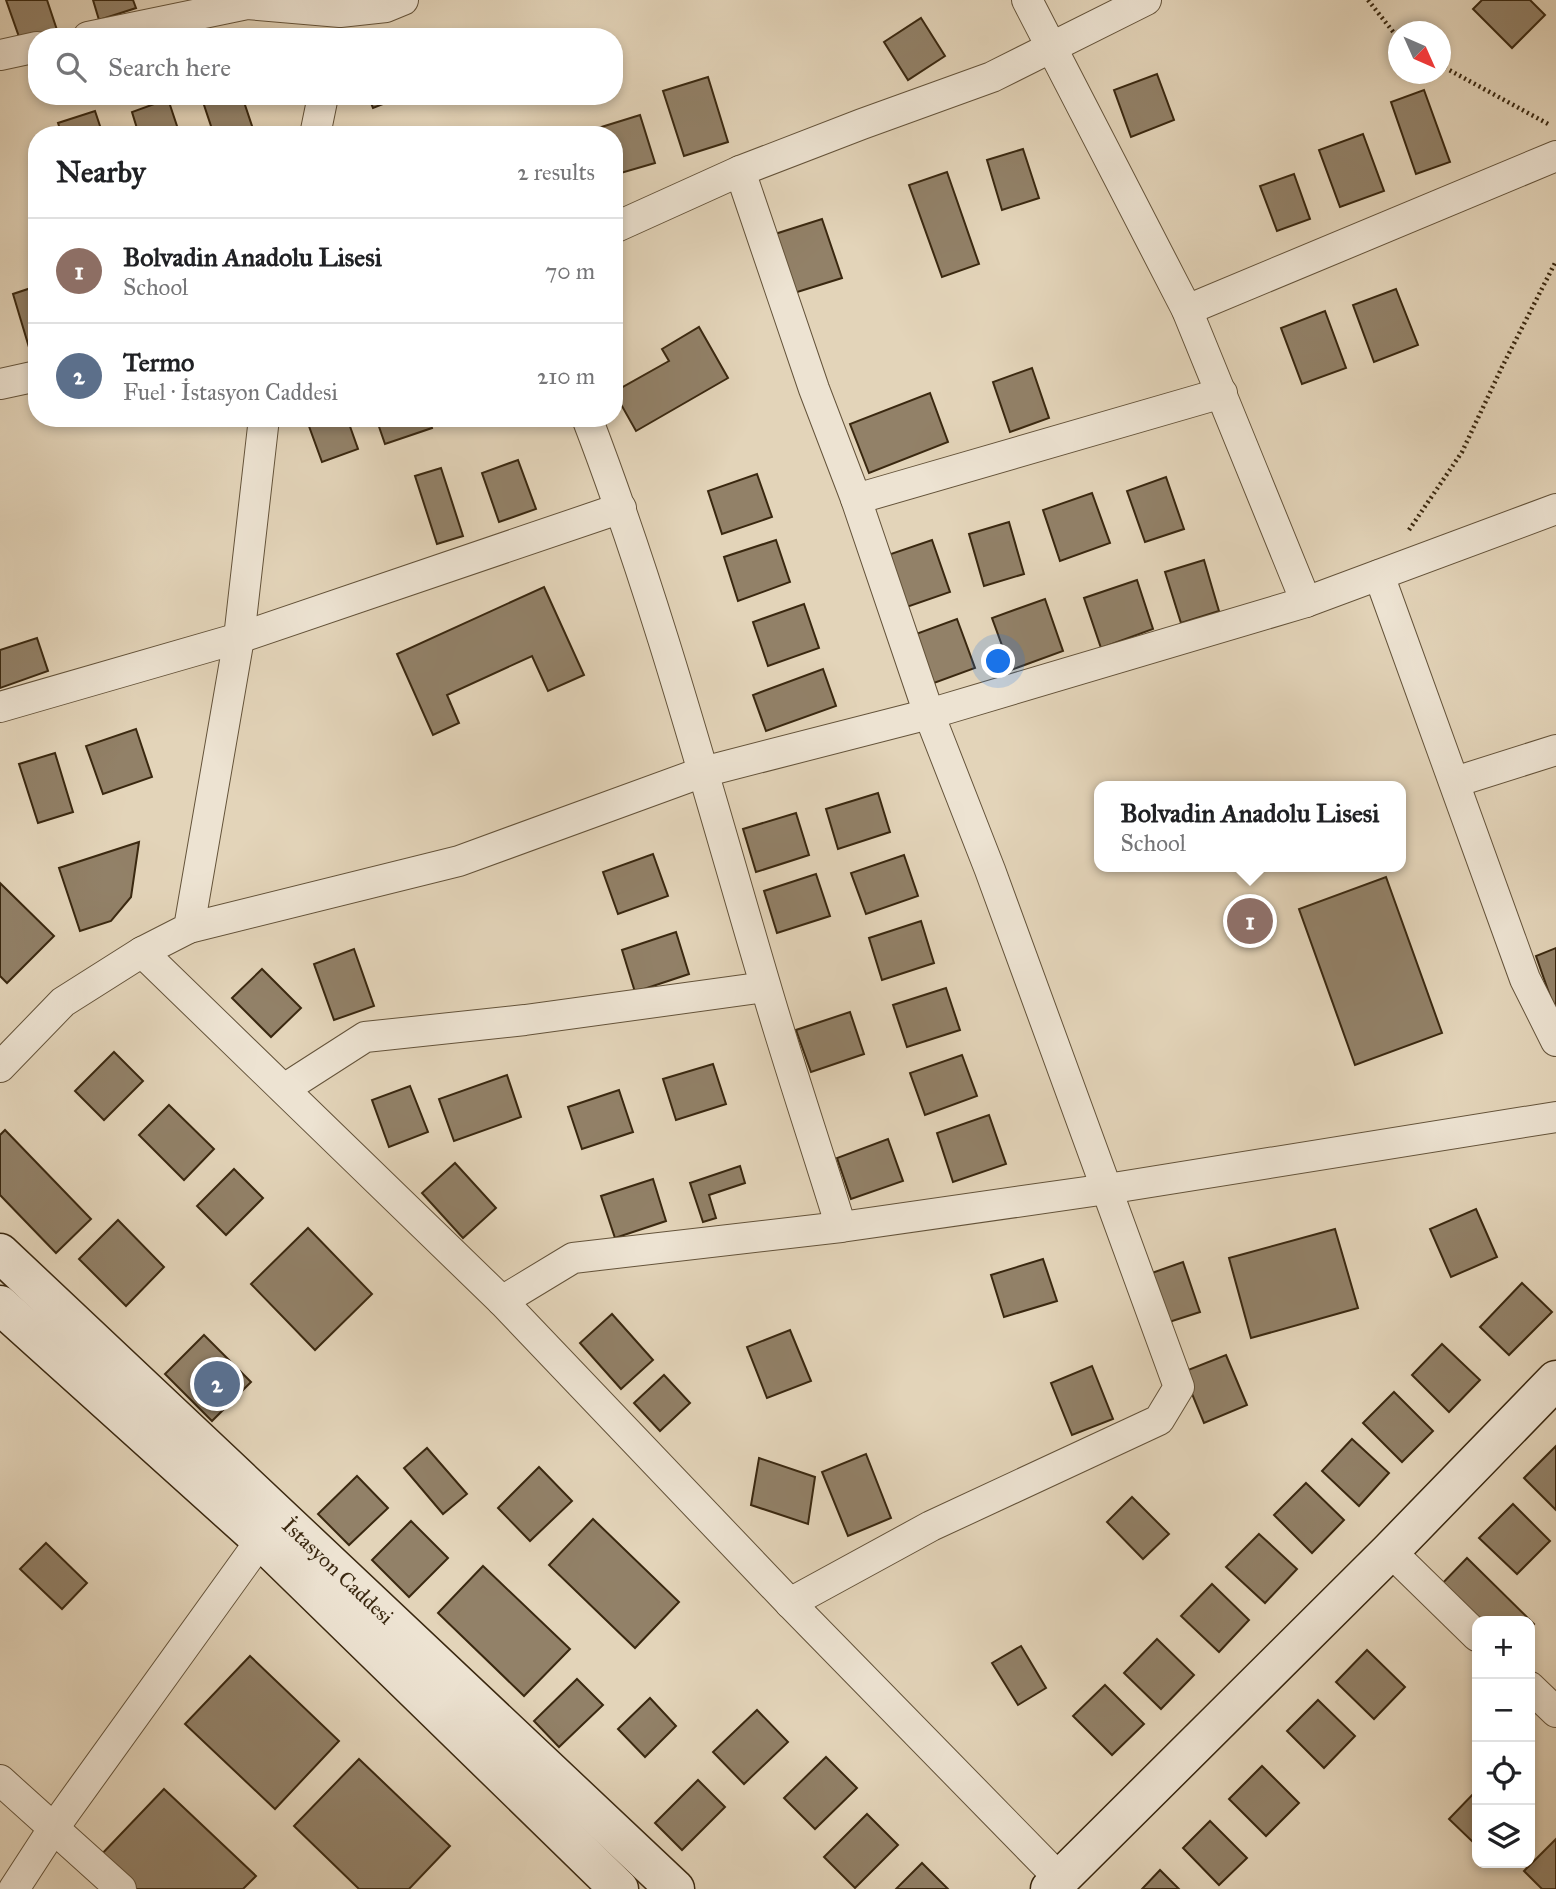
<!DOCTYPE html>
<meta charset="utf-8">
<style>
body{margin:0;font-family:"IM FELL Great Primer",serif;background:#f6f6f6;color:#202124}
.controls{position:absolute;right:21px;bottom:21px;display:grid;overflow:hidden;border-radius:14px;box-shadow:0 4px 10px #0003}
.controls button{width:63px;height:63px;display:grid;place-items:center;padding:0;border:0;border-bottom:2px solid #e0e0e0;background:#fff;color:#202124;font:35px sans-serif}
.compass{position:absolute;left:1388px;top:21px;width:63px;height:63px;border-radius:50%;background:#fff;box-shadow:0 4px 10px #0003;rotate:135deg}
.you{position:absolute;left:999px;top:662px;width:24px;height:24px;margin:-18px;border:5px solid #fff;border-radius:50%;background:#1a73e8;box-shadow:0 0 0 10px #1a73e833}
.badge{display:grid;place-items:center;width:46px;height:46px;border-radius:50%;background:#8f2418;color:#fff;font-size:23px;font-weight:700}
.pin{position:absolute;translate:-50% -50%;border:4px solid #fff;box-shadow:0 2px 7px #0006}
.popup{position:absolute;left:1094px;top:781px;width:312px;height:91px;box-sizing:border-box;display:grid;place-content:center;border-radius:14px;background:#fff;filter:drop-shadow(0 2px 5px #0005);font-size:23px;white-space:nowrap;color:#757577}
.popup b{font-size:26px;color:#202124}
.popup::after{content:'';position:absolute;left:50%;top:100%;margin-left:-14px;border:14px solid transparent;border-top-color:#fff}
.list{margin:0;padding:0;list-style:none}
h2{display:flex;justify-content:space-between;align-items:center;height:91px;margin:0;padding:0 28px;font-size:30px}
h2 small{font-size:23px;font-weight:400;color:#757577}
.list li{display:grid;grid-template-columns:46px 1fr auto;gap:21px;align-items:center;box-sizing:border-box;height:105px;padding:0 28px;border-top:2px solid #e0e0e0}
.list b{display:block;font-size:26px;white-space:nowrap}
.list p{margin:0;font-size:23px;white-space:nowrap;color:#757577}
.list em{font-size:23px;font-style:normal;color:#757577}
.icon{flex:none;width:38px;height:38px;fill:none;stroke:currentColor;stroke-width:2;stroke-linecap:round;stroke-linejoin:round}
.map{position:relative;flex:none;width:1556px;height:1889px;overflow:hidden}
.search{position:absolute;background:#fff;box-shadow:0 4px 10px #0003;left:28px;top:28px;width:595px;height:77px;display:flex;align-items:center;gap:18px;box-sizing:border-box;padding:0 24px;border-radius:28px;color:#757577;font-size:26px}
.panel{position:absolute;background:#fff;box-shadow:0 4px 10px #0003;left:28px;top:126px;width:595px;height:301px;border-radius:28px}
.map>svg:first-child{display:block}
.building{fill:#928168;stroke:#3a2810;stroke-width:2}
.lines{fill:none;stroke-linecap:round;stroke-linejoin:round}
.street-casing{stroke:#64533a;stroke-width:32}
.secondary-casing{stroke:#3a2810;stroke-width:41}
.path{stroke:#3a2810;stroke-width:4.5;stroke-dasharray:2 3.5;stroke-linecap:butt}
.street{stroke:#ede3d2;stroke-width:30}
.secondary{stroke:#ede3d2;stroke-width:38}
.labels{text-anchor:middle;stroke-width:5;stroke-linejoin:round;paint-order:stroke}
.street-label{font-size:21px;fill:#3a2810;stroke:#ede3d2}
</style>
<div class="map">
<svg width="1556" height="1889" viewBox="0 0 1556 1889">
<rect width="100%" height="100%" fill="#e3d4b9"/>
<filter id="stains"><feTurbulence type="fractalNoise" baseFrequency=".00286" numOctaves="4"/><feColorMatrix values="0 0 0 0 .2 0 0 0 0 .09 0 0 0 0 .02 0 0 0 .5 -.17"/></filter>
<radialGradient id="worn" r=".72"><stop offset=".6" stop-color="#630" stop-opacity="0"/><stop offset="1" stop-color="#630" stop-opacity=".3"/></radialGradient>
<!-- building -->
<g class="building">
<path d="M6 0H47L59 36 37 37 23 48Z"/>
<path d="M93 0H133L136 8 99 20Z"/>
<path d="M1482 0H1530L1545 15 1512 48 1473 9Z"/>
<path d="M921 18 945 56 908 80 884 42Z"/>
<path d="M1157 74 1174 120 1131 137 1114 90Z"/>
<path d="M708 77 728 142 684 156 663 91Z"/>
<path d="M1424 90 1450 162 1416 174 1391 102Z"/>
<path d="M201 96H242L255 135H214Z"/>
<path d="M368 96H403L373 108Z"/>
<path d="M168 99 180 135H139L132 112Z"/>
<path d="M95 111 103 135H62L58 123Z"/>
<path d="M640 115 655 163 614 175V135H597L595 129Z"/>
<path d="M1363 134 1384 191 1340 207 1319 150Z"/>
<path d="M1023 149 1039 198 1002 210 987 160Z"/>
<path d="M947 172 979 264 942 277 909 185Z"/>
<path d="M1294 174 1310 219 1277 231 1260 186Z"/>
<path d="M822 219 842 278 794 293 775 234Z"/>
<path d="M37 286V352L31 354 13 294Z"/>
<path d="M1396 289 1418 345 1374 362 1353 305Z"/>
<path d="M1325 311 1346 368 1302 384 1281 328Z"/>
<path d="M699 327 728 378 636 431 614 392 669 361 662 349Z"/>
<path d="M1032 368 1049 418 1010 432 993 382Z"/>
<path d="M930 393 948 442 869 473 850 424Z"/>
<path d="M306 418H347L358 449 322 462Z"/>
<path d="M376 418H429L432 428 385 444Z"/>
<path d="M518 460 536 509 499 522 482 473Z"/>
<path d="M441 468 463 536 437 544 415 476Z"/>
<path d="M757 474 772 517 722 534 708 491Z"/>
<path d="M1166 477 1184 529 1145 542 1127 491Z"/>
<path d="M1092 493 1110 543 1060 561 1043 510Z"/>
<path d="M1009 522 1024 574 984 586 969 534Z"/>
<path d="M776 540 790 582 738 601 724 557Z"/>
<path d="M932 540 950 592 898 610 879 558Z"/>
<path d="M1204 560 1219 611 1181 623 1165 572Z"/>
<path d="M1137 580 1153 629 1101 648 1084 598Z"/>
<path d="M544 587 584 675 548 691 532 656 447 695 459 723 433 735 397 654Z"/>
<path d="M1045 599 1063 651 1011 670 992 618Z"/>
<path d="M804 604 819 648 768 666 753 622Z"/>
<path d="M957 619 975 668 923 687 905 638Z"/>
<path d="M37 638 48 671 0 688V650Z"/>
<path d="M823 669 836 706 766 731 753 695Z"/>
<path d="M136 729 152 777 103 794 86 746Z"/>
<path d="M55 753 73 812 38 823 19 764Z"/>
<path d="M878 793 890 832 838 849 826 809Z"/>
<path d="M796 813 809 855 756 872 743 829Z"/>
<path d="M139 842 131 897 111 921 80 931 59 868Z"/>
<path d="M653 854 668 896 618 914 603 872Z"/>
<path d="M904 855 918 896 866 914 851 873Z"/>
<path d="M816 874 830 916 777 933 764 891Z"/>
<path d="M1386 877 1442 1033 1355 1065 1299 909Z"/>
<path d="M0 883 54 936 7 983 0 976Z"/>
<path d="M921 921 934 963 882 980 869 938Z"/>
<path d="M676 932 689 974 635 992 622 950Z"/>
<path d="M1556 948V1013L1536 956Z"/>
<path d="M354 949 374 1006 334 1020 314 964Z"/>
<path d="M262 969 301 1008 271 1037 232 998Z"/>
<path d="M946 988 960 1030 907 1047 893 1005Z"/>
<path d="M850 1012 864 1054 811 1072 796 1030Z"/>
<path d="M114 1052 143 1081 104 1120 75 1091Z"/>
<path d="M962 1055 977 1096 925 1115 910 1073Z"/>
<path d="M713 1064 726 1104 676 1120 663 1079Z"/>
<path d="M507 1075 521 1117 454 1141 439 1099Z"/>
<path d="M410 1086 428 1132 389 1147 372 1100Z"/>
<path d="M619 1090 633 1132 582 1149 568 1107Z"/>
<path d="M169 1105 214 1149 184 1180 139 1135Z"/>
<path d="M989 1115 1006 1164 953 1182 937 1133Z"/>
<path d="M5 1130 91 1219 56 1253 0 1195V1135Z"/>
<path d="M888 1139 903 1181 851 1199 837 1158Z"/>
<path d="M455 1163 496 1208 463 1238 422 1193Z"/>
<path d="M740 1166 745 1183 709 1195 716 1218 703 1222 690 1183Z"/>
<path d="M234 1169 263 1198 226 1235 197 1206Z"/>
<path d="M653 1179 666 1221 615 1238 601 1196Z"/>
<path d="M1476 1209 1497 1257 1451 1277 1430 1229Z"/>
<path d="M118 1220 164 1267 126 1306 79 1259Z"/>
<path d="M308 1228 372 1294 315 1350 251 1284Z"/>
<path d="M1335 1229 1358 1308 1251 1338 1229 1258Z"/>
<path d="M1043 1259 1057 1301 1004 1317 991 1275Z"/>
<path d="M1183 1262 1200 1312 1166 1323 1149 1274Z"/>
<path d="M1522 1283 1552 1312 1509 1355 1480 1327Z"/>
<path d="M612 1314 653 1360 621 1389 580 1343Z"/>
<path d="M790 1330 811 1381 767 1398 747 1347Z"/>
<path d="M204 1335 251 1382 212 1421 165 1374Z"/>
<path d="M1442 1344 1480 1380 1449 1412 1412 1375Z"/>
<path d="M1226 1355 1247 1405 1204 1423 1183 1372Z"/>
<path d="M1092 1366 1113 1419 1072 1435 1051 1383Z"/>
<path d="M664 1375 690 1403 660 1431 634 1403Z"/>
<path d="M1394 1392 1433 1431 1402 1462 1363 1423Z"/>
<path d="M1352 1439 1389 1473 1359 1506 1322 1471Z"/>
<path d="M1556 1446V1510L1524 1478Z"/>
<path d="M427 1448 467 1494 443 1514 404 1468Z"/>
<path d="M866 1454 891 1518 848 1536 822 1472Z"/>
<path d="M759 1458 815 1477 808 1524 751 1505Z"/>
<path d="M539 1467 572 1501 530 1541 498 1508Z"/>
<path d="M357 1476 388 1508 349 1545 318 1514Z"/>
<path d="M1306 1483 1344 1520 1312 1553 1274 1515Z"/>
<path d="M1132 1497 1169 1534 1143 1559 1107 1522Z"/>
<path d="M1513 1504 1550 1541 1517 1574 1479 1538Z"/>
<path d="M593 1519 679 1602 635 1648 549 1565Z"/>
<path d="M411 1521 448 1558 409 1597 372 1560Z"/>
<path d="M1259 1534 1297 1569 1265 1603 1226 1567Z"/>
<path d="M46 1543 87 1583 62 1609 20 1569Z"/>
<path d="M1467 1558 1534 1624 1530 1629V1621H1477L1434 1592Z"/>
<path d="M483 1566 570 1649 524 1696 438 1613Z"/>
<path d="M1212 1584 1249 1620 1219 1652 1181 1616Z"/>
<path d="M1157 1639 1194 1675 1161 1709 1124 1673Z"/>
<path d="M1021 1646 1046 1688 1018 1705 992 1663Z"/>
<path d="M1367 1650 1405 1687 1374 1719 1336 1682Z"/>
<path d="M250 1656 339 1741 275 1809 185 1724Z"/>
<path d="M577 1679 603 1705 559 1747 534 1721Z"/>
<path d="M1105 1685 1144 1724 1112 1755 1073 1716Z"/>
<path d="M650 1698 676 1726 645 1757 618 1729Z"/>
<path d="M1318 1700 1355 1736 1324 1768 1287 1731Z"/>
<path d="M757 1710 788 1742 744 1784 713 1752Z"/>
<path d="M826 1757 857 1788 815 1829 784 1798Z"/>
<path d="M359 1759 450 1846 409 1889H359L294 1826Z"/>
<path d="M1262 1766 1299 1803 1266 1836 1229 1799Z"/>
<path d="M698 1780 725 1807 682 1850 655 1823Z"/>
<path d="M164 1789 256 1876 243 1889H130L98 1858Z"/>
<path d="M1477 1790V1846L1449 1819Z"/>
<path d="M867 1814 898 1845 855 1888 824 1857Z"/>
<path d="M1210 1821 1247 1858 1219 1885 1183 1848Z"/>
<path d="M1556 1839V1889H1542L1524 1871Z"/>
<path d="M922 1863 948 1889H896Z"/>
<path d="M1160 1870 1179 1889H1142Z"/>
</g>
<g class="lines">
<defs>
<g id="street">
<path d="M1027 0 1187 310 1306 602"/>
<path d="M88 37 247 4 340 12 386 7 403 0"/>
<path d="M0 55 37 47"/>
<path d="M315 135 323 96"/>
<path d="M740 171 814 389 856 499 929 714 990 870 1179 1387 1159 1420 931 1526 790 1603"/>
<path d="M614 228 740 171 862 124 992 77 1146 0"/>
<path d="M1187 310 1556 156"/>
<path d="M0 384 37 376"/>
<path d="M587 418C658 603 709 795 765 984 789 1066 816 1146 841 1227"/>
<path d="M856 499 1222 393"/>
<path d="M1379 575 1525 979 1556 1041"/>
<path d="M0 707 239 638 621 508"/>
<path d="M1455 782 1556 750"/>
<path d="M189 928 459 861 703 772 929 714 1306 602 1556 509"/>
<path d="M142 952 189 928 239 638 264 418"/>
<path d="M0 1067 63 1002 142 952 502 1301 790 1603 1060 1879"/>
<path d="M284 1089 365 1037 525 1020 765 987"/>
<path d="M502 1301 573 1258 841 1227 1107 1189 1556 1117"/>
<path d="M1390 1551 1477 1636"/>
<path d="M1530 1687 1556 1712"/>
<path d="M0 1780 121 1889"/>
<path d="M14 1889 53 1829 261 1540"/>
</g>
<g id="secondary">
<path id="s1" d="M0 1253 675 1889"/>
<path d="M0 1305 261 1540 619 1889"/>
<path d="M1050 1889 1390 1551 1556 1380"/>
</g>
</defs>
<!-- street casing -->
<use href="#street" class="street-casing"/>
<!-- secondary casing -->
<use href="#secondary" class="secondary-casing"/>
<!-- path -->
<g class="path">
<path d="M1368 0 1398 38"/>
<path d="M1440 65 1550 125"/>
<path d="M1409 530 1462 452 1502 367 1556 261"/>
</g>
<!-- street -->
<use href="#street" class="street"/>
<!-- secondary -->
<use href="#secondary" class="secondary"/>
</g>
<g class="labels">
<!-- street labels -->
<g class="street-label">
<text dy="7" stroke="none"><textPath href="#s1" startOffset="464">İstasyon Caddesi</textPath></text>
</g>
</g>
<rect width="100%" height="100%" filter="url(#stains)"/>
<rect width="100%" height="100%" fill="url(#worn)"/>
</svg>
<div class="controls">
<button>+</button>
<button>−</button>
<button><svg class="icon" aria-label="locate" viewBox="0 0 24 24"><circle cx="12" cy="12" r="6"/><path d="M12 2v4M12 18v4M2 12h4M18 12h4"/></svg></button>
<button><svg class="icon" aria-label="layers" viewBox="0 0 24 24"><path d="M12 4l9 5-9 5-9-5zM3 14l9 5 9-5"/></svg></button>
</div>
<svg class="compass" viewBox="-18 -18 36 36"><path d="M0-13l5 13h-10z" fill="#e53935"/><path d="M0 13l5-13h-10z" fill="#757577"/></svg>
<div class="you"></div>
<div class="pin badge" style="left:1250px;top:921px;background:#8d6e63">1</div>
<div class="popup"><b>Bolvadin Anadolu Lisesi</b>School</div>
<div class="pin badge" style="left:217px;top:1384px;background:#5c6f8a">2</div>
<div class="search"><svg class="icon" aria-label="search" viewBox="0 0 24 24"><circle cx="10" cy="10" r="6"/><path d="M15 15l6 6"/></svg>Search here</div>
<section class="panel">
<h2>Nearby<small>2 results</small></h2>
<ul class="list">
<li><span class="badge" style="background:#8d6e63">1</span><div><b>Bolvadin Anadolu Lisesi</b><p>School</p></div><em>70 m</em></li>
<li><span class="badge" style="background:#5c6f8a">2</span><div><b>Termo</b><p>Fuel · İstasyon Caddesi</p></div><em>210 m</em></li>
</ul>
</section>
</div>
